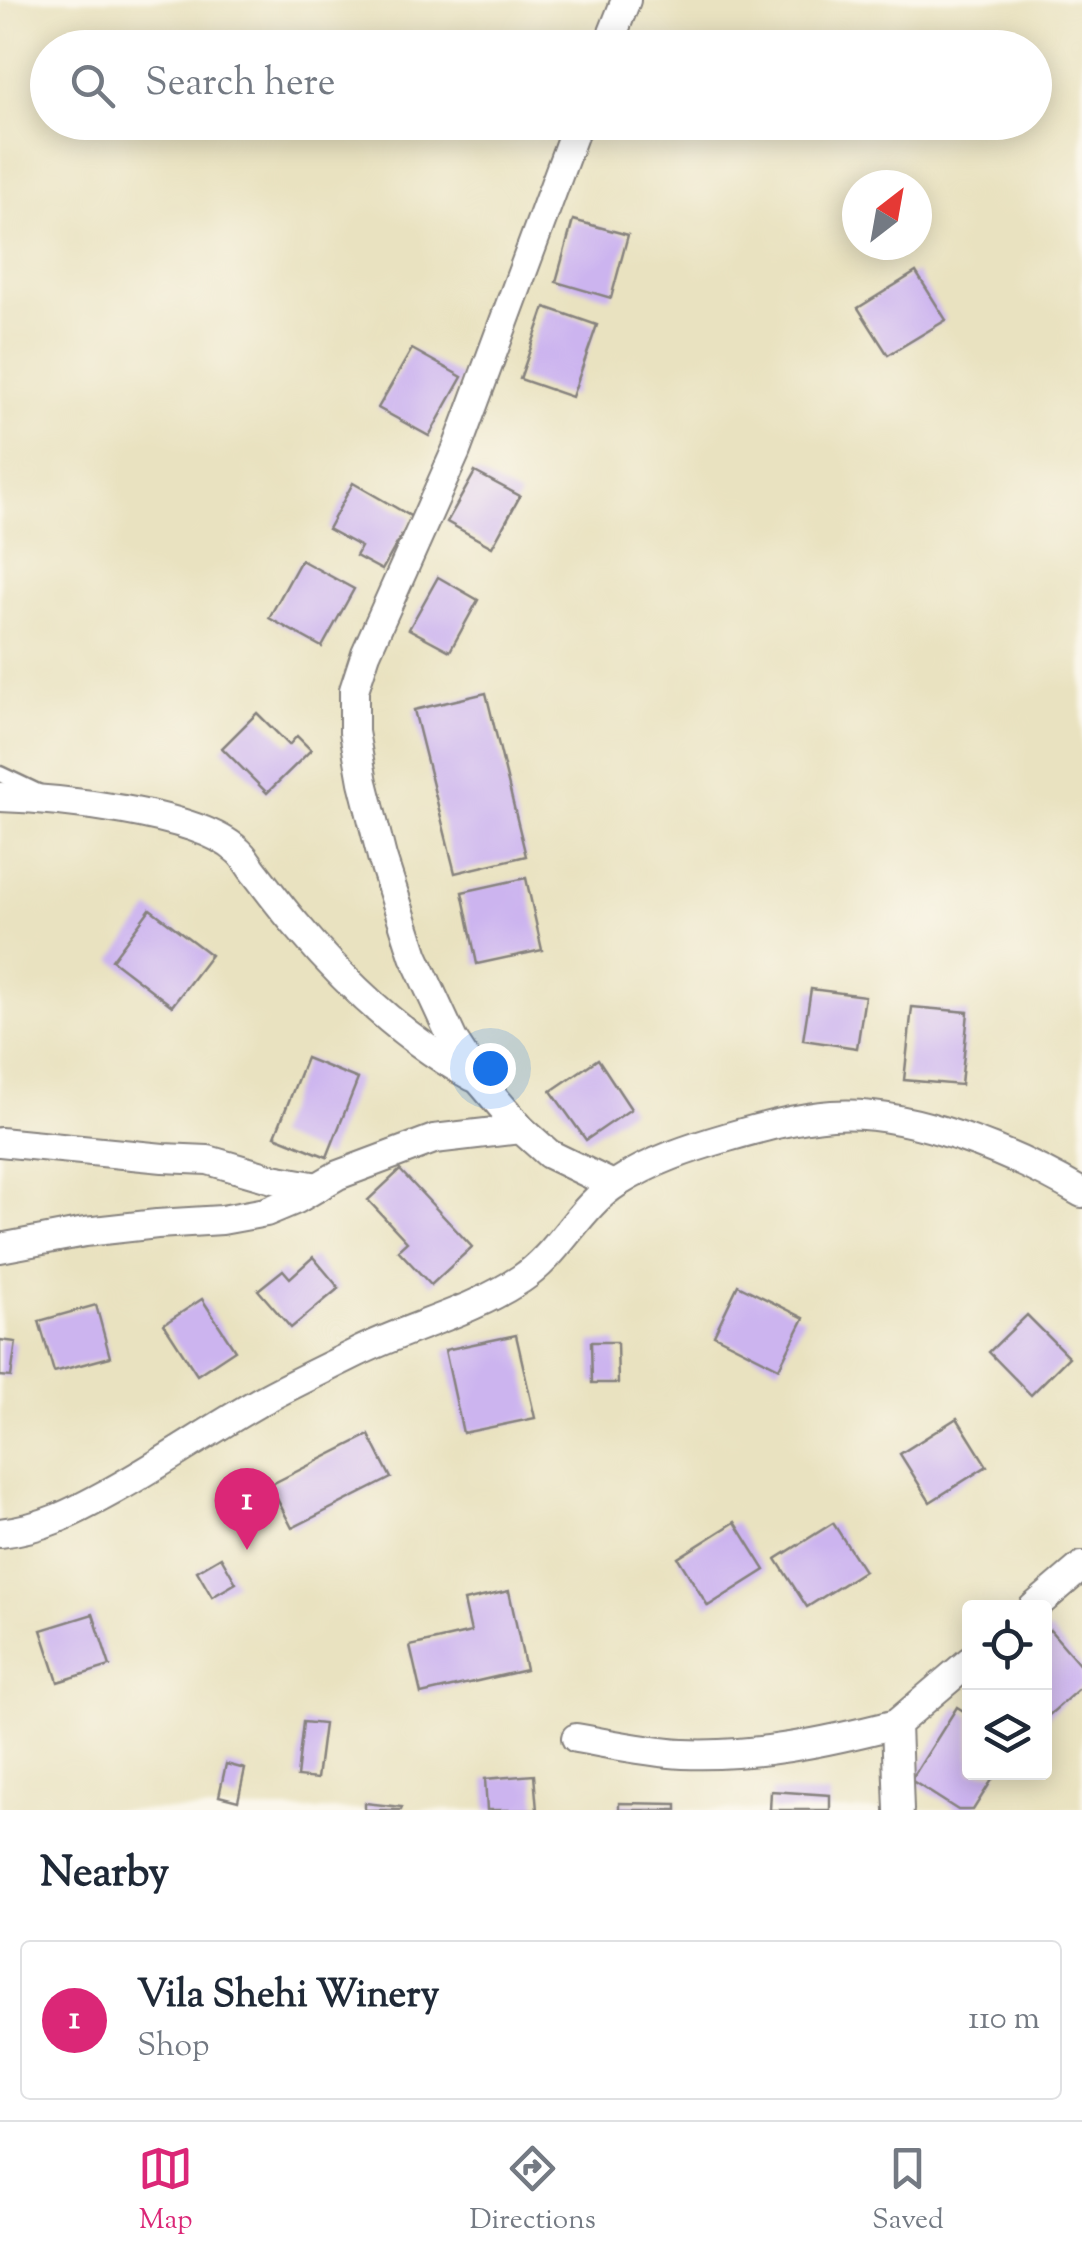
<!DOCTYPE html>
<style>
body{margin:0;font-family:"Sorts Mill Goudy",serif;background:#f2f2f3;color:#1f2937}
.controls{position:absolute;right:30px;bottom:30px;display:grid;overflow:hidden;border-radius:10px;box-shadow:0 5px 25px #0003}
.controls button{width:90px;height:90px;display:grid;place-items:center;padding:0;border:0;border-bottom:2px solid #e0e1e3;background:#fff;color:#1f2937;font:50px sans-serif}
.compass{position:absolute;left:842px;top:170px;width:90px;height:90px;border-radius:50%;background:#fff;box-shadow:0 5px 25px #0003;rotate:31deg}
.you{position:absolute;left:490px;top:1068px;width:35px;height:35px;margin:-25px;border:8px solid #fff;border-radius:50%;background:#1a73e8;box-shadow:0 0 0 15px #1a73e833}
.badge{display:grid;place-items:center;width:65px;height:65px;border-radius:50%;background:#db2777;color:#fff;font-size:32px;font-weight:700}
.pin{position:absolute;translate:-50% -82px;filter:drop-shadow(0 2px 5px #0008)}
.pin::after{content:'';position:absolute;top:52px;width:35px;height:30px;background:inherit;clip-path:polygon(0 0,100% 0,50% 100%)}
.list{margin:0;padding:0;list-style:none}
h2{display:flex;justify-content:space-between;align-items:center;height:130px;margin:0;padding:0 40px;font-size:42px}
h2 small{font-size:32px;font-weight:400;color:#747a83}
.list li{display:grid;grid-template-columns:65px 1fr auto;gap:30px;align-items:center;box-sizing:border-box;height:160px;margin:0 20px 20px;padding:0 20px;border:2px solid #e0e1e3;border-radius:10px}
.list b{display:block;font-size:38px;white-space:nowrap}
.list p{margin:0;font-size:32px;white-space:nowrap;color:#747a83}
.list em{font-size:32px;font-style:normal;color:#747a83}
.icon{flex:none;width:55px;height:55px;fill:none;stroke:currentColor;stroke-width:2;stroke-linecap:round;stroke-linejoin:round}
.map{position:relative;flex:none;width:1082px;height:1810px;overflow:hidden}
.search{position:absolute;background:#fff;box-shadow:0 5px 25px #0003;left:30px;right:30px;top:30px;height:110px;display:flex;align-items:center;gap:25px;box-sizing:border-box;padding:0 35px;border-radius:55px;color:#747a83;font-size:38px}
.sheet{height:310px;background:#fff}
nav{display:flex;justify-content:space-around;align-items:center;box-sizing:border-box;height:140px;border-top:2px solid #e0e1e3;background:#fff;font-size:28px;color:#747a83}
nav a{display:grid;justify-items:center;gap:5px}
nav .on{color:#db2777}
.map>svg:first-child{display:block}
.building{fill:#ccb4ef}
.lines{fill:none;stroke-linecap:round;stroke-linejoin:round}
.lane-casing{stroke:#86827e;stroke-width:19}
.street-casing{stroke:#86827e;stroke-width:32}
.lane{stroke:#fff;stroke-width:14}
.street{stroke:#fff;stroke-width:28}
</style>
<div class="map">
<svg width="1082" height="1810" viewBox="0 0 1082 1810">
<rect width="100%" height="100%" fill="#fbf7ec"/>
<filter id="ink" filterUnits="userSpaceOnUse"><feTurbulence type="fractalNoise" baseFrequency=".01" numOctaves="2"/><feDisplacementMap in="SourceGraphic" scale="20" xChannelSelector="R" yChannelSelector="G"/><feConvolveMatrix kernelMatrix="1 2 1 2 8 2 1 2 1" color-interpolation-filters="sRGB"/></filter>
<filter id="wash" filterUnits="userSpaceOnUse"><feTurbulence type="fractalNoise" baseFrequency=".0048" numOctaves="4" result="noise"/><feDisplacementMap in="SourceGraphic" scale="40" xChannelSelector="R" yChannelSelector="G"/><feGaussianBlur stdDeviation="2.25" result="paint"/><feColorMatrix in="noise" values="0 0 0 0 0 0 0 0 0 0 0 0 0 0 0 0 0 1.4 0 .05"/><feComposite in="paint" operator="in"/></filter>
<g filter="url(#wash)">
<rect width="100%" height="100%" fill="#e9e2c0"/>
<g id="blocks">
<!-- building -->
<g class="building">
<path d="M573 220 628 235 611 298 556 282Z"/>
<path d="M916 272 946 320 888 355 858 308Z"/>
<path d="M545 307 597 325 572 397 520 379Z"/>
<path d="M412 349 462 377 429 436 378 408Z"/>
<path d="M475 472 520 496 492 547 447 522Z"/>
<path d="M353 483 412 517 382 570 356 556 361 547 328 529Z"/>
<path d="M301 560 354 589 322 647 269 618Z"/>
<path d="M438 577 478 600 450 651 409 629Z"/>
<path d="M486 693 526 856 455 873 414 710Z"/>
<path d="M257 713 289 745 297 736 311 750 267 793 222 748Z"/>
<path d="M526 878 542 950 477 964 462 892Z"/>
<path d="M150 909 211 955 172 1006 112 960Z"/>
<path d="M811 989 865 996 857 1048 803 1040Z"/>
<path d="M912 1007 968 1012 961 1085 904 1080Z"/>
<path d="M306 1058 358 1079 327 1157 275 1136Z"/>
<path d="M598 1059 631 1109 586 1140 551 1091Z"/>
<path d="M400 1170 472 1247 431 1285 398 1250 407 1242 368 1200Z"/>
<path d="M313 1257 339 1288 291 1328 258 1290 283 1270 290 1278Z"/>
<path d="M738 1285 804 1318 779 1368 714 1335Z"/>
<path d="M202 1299 235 1350 197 1375 164 1324Z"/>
<path d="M96 1305 110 1357 54 1372 39 1321Z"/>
<path d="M1027 1315 1069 1357 1031 1395 989 1352Z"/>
<path d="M516 1335 535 1418 463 1433 445 1350Z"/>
<path d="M0 1340 16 1342 11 1377 0 1376Z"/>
<path d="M591 1342H617L618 1383H592Z"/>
<path d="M957 1418 987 1466 930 1502 900 1454Z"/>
<path d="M369 1435 391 1478 292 1528 270 1485Z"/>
<path d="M735 1522 765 1570 708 1606 678 1558Z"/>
<path d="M833 1523 864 1571 807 1607 776 1559Z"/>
<path d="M221 1557 236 1583 212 1597 197 1571Z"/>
<path d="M509 1591 526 1670 421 1694 410 1646 471 1632 464 1601Z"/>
<path d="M93 1614 110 1666 58 1682 41 1630Z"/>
<path d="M1050 1630 1082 1667V1686L1047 1717 1044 1715V1634Z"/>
<path d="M957 1707 970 1715V1772H997L973 1810H958L911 1780Z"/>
<path d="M303 1722 324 1724 317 1779 297 1777Z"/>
<path d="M226 1764 245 1769 238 1801 219 1796Z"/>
<path d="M534 1775 537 1810H487L485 1779Z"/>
<path d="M771 1791 830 1795V1810H770Z"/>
<path d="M365 1803 402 1807 401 1810H365Z"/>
<path d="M619 1803 677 1804V1810H619Z"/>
</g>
</g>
</g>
<g filter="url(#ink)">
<use href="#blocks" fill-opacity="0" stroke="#86827e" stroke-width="2.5"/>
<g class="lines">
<defs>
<path id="lane" d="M0 774 38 792"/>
<g id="street">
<path d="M607 48 626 0"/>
<path d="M578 122 456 451 366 653 354 690V732L363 782 382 857 414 956 453 1040 479 1080 521 1129 549 1154 613 1185"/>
<path d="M0 797C57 799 195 812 237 850 245 856 250 867 256 874 270 892 284 911 299 928 349 987 405 1040 473 1077"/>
<path d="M0 1142 163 1158 208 1160 273 1179 318 1187"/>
<path d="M0 1248 85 1232 157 1224 222 1220 266 1212 297 1199 338 1175 434 1139 521 1129"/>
<path d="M0 1533C44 1528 74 1512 112 1491 163 1463 211 1429 261 1401 292 1384 324 1369 356 1353 410 1326 470 1313 521 1279 559 1254 579 1207 617 1183 651 1161 690 1148 728 1137 763 1127 796 1118 832 1115 910 1109 1016 1154 1082 1193"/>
<path d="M1033 1608 1082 1566"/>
<path d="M576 1738C611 1744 647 1752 683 1754 755 1757 826 1742 896 1724"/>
<path d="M899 1810 896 1724 970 1661"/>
</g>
</defs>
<!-- lane casing -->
<use href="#lane" class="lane-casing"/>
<!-- street casing -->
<use href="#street" class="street-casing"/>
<!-- lane -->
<use href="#lane" class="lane"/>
<!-- street -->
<use href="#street" class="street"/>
</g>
</g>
</svg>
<div class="controls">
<button><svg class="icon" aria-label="locate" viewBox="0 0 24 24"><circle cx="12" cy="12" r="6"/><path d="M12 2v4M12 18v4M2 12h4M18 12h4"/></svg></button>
<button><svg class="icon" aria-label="layers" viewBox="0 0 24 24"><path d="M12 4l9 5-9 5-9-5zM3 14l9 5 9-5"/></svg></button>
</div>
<svg class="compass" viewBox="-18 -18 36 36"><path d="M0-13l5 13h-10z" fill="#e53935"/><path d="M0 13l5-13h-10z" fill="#747a83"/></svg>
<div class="you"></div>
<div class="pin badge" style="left:247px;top:1550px">1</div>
<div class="search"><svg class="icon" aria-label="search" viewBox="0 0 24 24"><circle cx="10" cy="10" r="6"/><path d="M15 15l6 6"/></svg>Search here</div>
</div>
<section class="sheet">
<h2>Nearby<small></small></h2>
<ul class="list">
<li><span class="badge">1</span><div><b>Vila Shehi Winery</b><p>Shop</p></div><em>110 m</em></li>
</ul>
</section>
<nav>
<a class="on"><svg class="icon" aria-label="map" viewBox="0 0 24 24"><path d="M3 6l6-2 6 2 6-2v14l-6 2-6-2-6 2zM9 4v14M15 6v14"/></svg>Map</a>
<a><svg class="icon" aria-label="directions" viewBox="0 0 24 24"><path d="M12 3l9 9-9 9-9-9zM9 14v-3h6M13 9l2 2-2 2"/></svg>Directions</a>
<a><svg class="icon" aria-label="saved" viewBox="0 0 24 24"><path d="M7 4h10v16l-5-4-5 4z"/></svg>Saved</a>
</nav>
